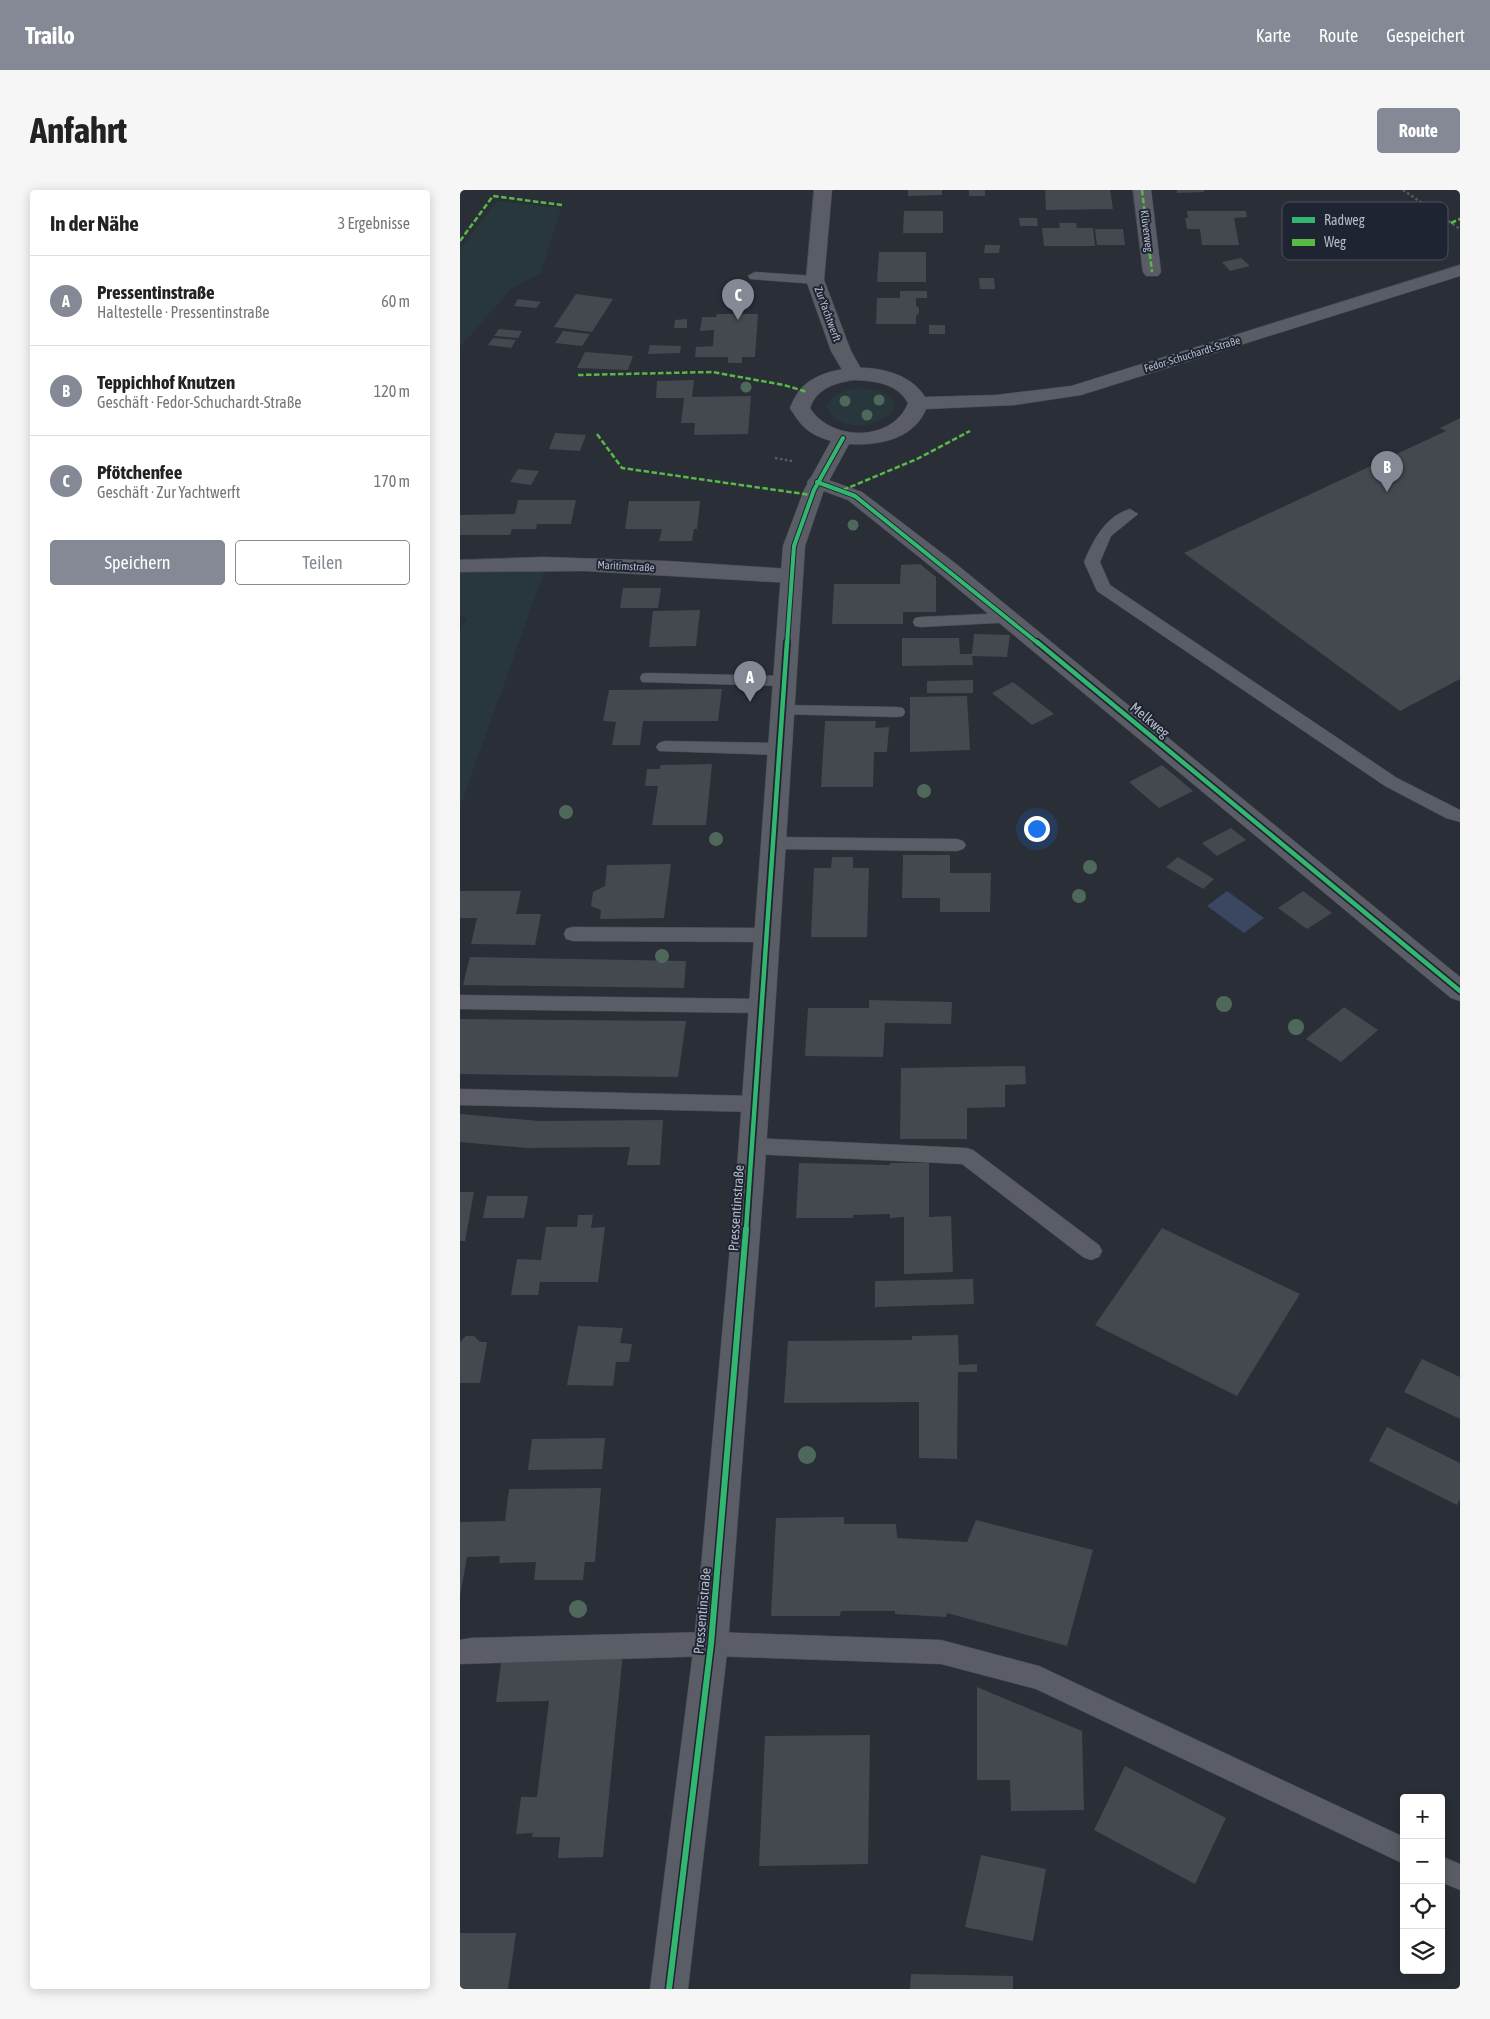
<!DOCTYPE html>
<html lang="de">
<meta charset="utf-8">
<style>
body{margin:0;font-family:"Asap Condensed",sans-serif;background:#f6f6f6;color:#222}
.controls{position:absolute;right:15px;bottom:15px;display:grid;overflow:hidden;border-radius:5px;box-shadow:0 2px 12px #0003}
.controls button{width:45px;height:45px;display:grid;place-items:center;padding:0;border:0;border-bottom:1px solid #e0e0e0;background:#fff;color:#222;font:25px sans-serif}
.you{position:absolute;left:576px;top:638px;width:18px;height:18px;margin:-12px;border:4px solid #fff;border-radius:50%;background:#1a73e8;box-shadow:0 0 0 8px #1a73e833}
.badge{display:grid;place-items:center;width:32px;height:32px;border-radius:50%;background:#848995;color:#fff;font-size:16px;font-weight:700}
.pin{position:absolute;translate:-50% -41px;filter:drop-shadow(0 1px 2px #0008)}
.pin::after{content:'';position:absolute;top:26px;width:18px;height:15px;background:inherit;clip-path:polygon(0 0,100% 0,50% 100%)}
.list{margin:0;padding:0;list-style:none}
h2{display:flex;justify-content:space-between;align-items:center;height:65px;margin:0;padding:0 20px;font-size:21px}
h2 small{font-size:16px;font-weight:400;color:#767676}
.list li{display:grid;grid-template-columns:32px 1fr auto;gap:15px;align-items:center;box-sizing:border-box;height:90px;padding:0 20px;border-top:1px solid #e0e0e0}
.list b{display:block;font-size:19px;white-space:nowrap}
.list p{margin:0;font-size:16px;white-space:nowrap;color:#767676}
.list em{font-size:16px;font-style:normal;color:#767676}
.actions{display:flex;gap:10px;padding:15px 20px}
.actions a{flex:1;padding:11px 0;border:1px solid #848995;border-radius:5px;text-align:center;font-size:18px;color:#848995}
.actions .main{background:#848995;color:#fff}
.icon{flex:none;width:28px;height:28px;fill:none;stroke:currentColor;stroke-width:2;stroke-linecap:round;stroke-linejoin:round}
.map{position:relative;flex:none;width:1000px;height:1799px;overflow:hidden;border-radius:5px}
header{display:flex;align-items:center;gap:30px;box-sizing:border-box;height:70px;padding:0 25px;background:#848995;color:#fff}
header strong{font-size:24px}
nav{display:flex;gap:28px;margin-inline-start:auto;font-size:18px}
.intro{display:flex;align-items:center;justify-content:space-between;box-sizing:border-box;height:120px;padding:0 30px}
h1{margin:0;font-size:35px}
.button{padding:12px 22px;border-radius:5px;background:#848995;color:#fff;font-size:18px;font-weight:700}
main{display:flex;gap:30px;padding:0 30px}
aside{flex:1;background:#fff;border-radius:5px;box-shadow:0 2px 12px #0003}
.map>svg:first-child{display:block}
.green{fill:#27373c}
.water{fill:#394760}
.building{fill:#44484f}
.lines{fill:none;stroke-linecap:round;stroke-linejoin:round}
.service-casing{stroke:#484b51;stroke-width:1}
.minor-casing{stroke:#484b51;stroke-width:1}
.tertiary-casing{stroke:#484b51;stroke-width:1}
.path{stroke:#575c62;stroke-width:2.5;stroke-dasharray:2.5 2.5;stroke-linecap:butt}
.service{fill:#5a5d65;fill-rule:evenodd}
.minor{fill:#5a5d65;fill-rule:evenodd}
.tertiary{fill:#5a5d65;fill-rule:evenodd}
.quiet{stroke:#58b947;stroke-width:2.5;stroke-dasharray:5.5 2.5;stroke-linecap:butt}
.cycleway-far2-casing{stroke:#1e2431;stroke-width:6}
.cycleway-far1-casing{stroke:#1e2431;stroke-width:8}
.cycleway-casing{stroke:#1e2431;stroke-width:9}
.cycleway-far2{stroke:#33b770;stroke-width:4}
.cycleway-far1{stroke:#33b770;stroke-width:4.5}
.cycleway{stroke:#33b770;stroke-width:6}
.tree{fill:#4f685c}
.labels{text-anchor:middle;stroke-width:4;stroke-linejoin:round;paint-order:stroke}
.far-street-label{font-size:11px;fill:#b4bac7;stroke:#1e2431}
.street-label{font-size:14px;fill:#b4bac7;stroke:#1e2431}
.key{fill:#1e2431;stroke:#4b515e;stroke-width:1}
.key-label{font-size:14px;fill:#b4bac7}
</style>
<header>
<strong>Trailo</strong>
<nav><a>Karte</a><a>Route</a><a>Gespeichert</a></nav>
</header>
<div class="intro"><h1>Anfahrt</h1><a class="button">Route</a></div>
<main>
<aside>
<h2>In der Nähe<small>3 Ergebnisse</small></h2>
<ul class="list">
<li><span class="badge">A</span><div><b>Pressentinstraße</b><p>Haltestelle · Pressentinstraße</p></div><em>60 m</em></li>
<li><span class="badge">B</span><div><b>Teppichhof Knutzen</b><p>Geschäft · Fedor-Schuchardt-Straße</p></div><em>120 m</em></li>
<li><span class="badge">C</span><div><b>Pfötchenfee</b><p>Geschäft · Zur Yachtwerft</p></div><em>170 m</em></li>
</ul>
<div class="actions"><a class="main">Speichern</a><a>Teilen</a></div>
</aside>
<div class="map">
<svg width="1000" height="1799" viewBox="0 0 1000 1799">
<rect width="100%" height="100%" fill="#2a2e37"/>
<!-- green -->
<g class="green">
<path d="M37 11 101 18 81 83 51 99 0 157V59Z"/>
<path d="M404 198C419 200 434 202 435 219 420 239 378 244 367 217 373 201 388 199 404 198Z"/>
<path d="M87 374 0 617V439L8 427H0V376Z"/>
</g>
<!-- water -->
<path class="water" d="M767 701 804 728 784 743 747 716Z"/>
<!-- building -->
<g class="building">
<path d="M448 0H482V5L448 6Z"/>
<rect x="509" y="0" width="16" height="6"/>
<path d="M585 0H650L653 19 586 20Z"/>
<path d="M717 0H744V2L717 3Z"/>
<path d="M444 21H483V43H443Z"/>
<path d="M727 21H786L787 27 774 28 779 55H742L740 39H727L725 28H728Z"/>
<path d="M559 28H577L578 36H560Z"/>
<path d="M599 33H616L617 38H633L635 56H584L582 38H600Z"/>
<path d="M635 39H663L665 55H637Z"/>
<path d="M525 55H540L539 63H524Z"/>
<path d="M419 62H466V92H417Z"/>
<path d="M781 68 790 76 770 81 762 72Z"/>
<path d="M519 88H534L535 99H520Z"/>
<path d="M440 101H467V108H456V116L459 118V123L456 126V134H416L417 108H440Z"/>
<path d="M116 104 153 109 132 142 94 137Z"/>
<path d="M58 109 81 112 76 118 54 116Z"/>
<path d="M257 124H298L295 167H282V173H268V167H235L236 157 253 156 254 140 240 141 242 127H256Z"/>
<path d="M227 129V138H214L215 130Z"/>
<rect x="469" y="135" width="16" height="9"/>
<path d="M39 139 62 141 58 148 34 146Z"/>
<path d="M103 141 130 144 122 156 95 153Z"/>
<path d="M33 148 56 150 51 158 28 155Z"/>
<path d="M190 155 221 156 220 163 188 164Z"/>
<path d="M125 162 151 164 173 166 168 180 117 178Z"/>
<path d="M234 190 232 207 291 206 288 244 234 245 235 233H221L224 208H196L197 191Z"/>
<path d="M1000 228V489L940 521 724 363 986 241 980 238Z"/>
<path d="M95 243 126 245 120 261 89 259Z"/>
<path d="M58 279 79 281 71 295 50 292Z"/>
<path d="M58 310H116L111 334H77L76 339H52L50 345H0V325L55 324Z"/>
<path d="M169 311H240L237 339H234L232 351H199L202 339H165Z"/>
<path d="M460 374 476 387V422H443V434H372L374 394H440L441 375Z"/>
<path d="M163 398H201L198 418H160Z"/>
<path d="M240 420 236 456 189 457 193 421Z"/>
<path d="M514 444 550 445 547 467 512 466 513 475 442 476V448H499L500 464H512Z"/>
<path d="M513 490V503H467V491Z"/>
<path d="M553 492 594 524 572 535 532 503Z"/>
<path d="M262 499 258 531H183L180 555H152L156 532 143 531 149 500Z"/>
<path d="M507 506 510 560 450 562V507Z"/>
<path d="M365 531H416L415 538 429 537 427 562H414L413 597H361Z"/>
<path d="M252 574 246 635H192L198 596H185L187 579H199L201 575Z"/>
<path d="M702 575 733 601 699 618 669 592Z"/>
<path d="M771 638 786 650 757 666 742 653Z"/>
<path d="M443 665H490V683H531L530 722H480V708H442Z"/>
<path d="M372 667H393V678H409L407 747H351L354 678H371Z"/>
<path d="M718 667 754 689 743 699 706 677Z"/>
<path d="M211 674 204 728 140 729 141 720 131 716 133 702 145 696 147 675Z"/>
<path d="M0 701H61L56 724H81L75 755 11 754 17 728H0Z"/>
<path d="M843 701 872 723 847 739 818 718Z"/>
<path d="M10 767 226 771 224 798 3 795Z"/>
<path d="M409 810 492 812 491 834 425 833 423 867 345 866 348 818H409Z"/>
<path d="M884 817 918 840 881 872 846 849Z"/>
<path d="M0 829 226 831 218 887 0 884Z"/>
<path d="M565 876 566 894 545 895V917L507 918V949H440L441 878Z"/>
<path d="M0 924 80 931 203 930 200 975H167L170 957 67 958 0 952Z"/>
<path d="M339 973 430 975V973H469V1027L491 1026 493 1082 444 1084V1027L430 1028V1024L393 1025V1028H336Z"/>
<path d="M0 1002H14L5 1051H0Z"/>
<path d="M27 1006H68L64 1028H23Z"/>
<path d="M118 1025H133L131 1038 145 1037 138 1092H80L78 1105H51L57 1069 81 1070 86 1037H117Z"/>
<path d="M702 1038 840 1104 777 1206 635 1135Z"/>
<path d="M513 1089 514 1114 415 1117V1091Z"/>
<path d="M118 1136 163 1138 160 1153 172 1154 169 1172H156L153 1196 107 1195Z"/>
<path d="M498 1145 499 1175 517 1174V1182H498L497 1269 459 1268V1212L324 1213 328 1151 452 1150V1146Z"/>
<path d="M6 1146H14L20 1152H27L20 1193H0V1152Z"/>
<path d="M962 1169 1000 1187V1229L944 1202Z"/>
<path d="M927 1237 1000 1273V1309L997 1315 909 1271Z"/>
<path d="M145 1248 142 1279 68 1280 72 1249Z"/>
<path d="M141 1298 135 1372H125L123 1390H74L76 1372 39 1373 40 1366 7 1367 0 1406V1332L45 1331 49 1299Z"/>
<path d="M384 1327V1334H436L437 1348 507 1352 516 1330 633 1360 607 1456 487 1423 486 1427 435 1424V1421H381L380 1426H311L316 1328Z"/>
<path d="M163 1463 143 1667 98 1668 100 1647H72L73 1643 56 1644 61 1607H77L89 1511 36 1512 42 1465Z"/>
<path d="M517 1497 622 1541 624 1620 551 1621 550 1590H517Z"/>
<path d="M410 1545 408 1674 299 1676 305 1546Z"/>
<path d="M665 1576 766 1628 735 1694 634 1640Z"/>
<path d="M521 1665 586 1679 573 1751 505 1737Z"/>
<path d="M0 1743H56L48 1799H0Z"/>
<path d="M451 1784 553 1786V1799H450Z"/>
</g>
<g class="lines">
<defs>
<g id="service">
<path d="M295 82 355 86 362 90 355 94 290 89 288 86Z"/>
<path d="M670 319 678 324 651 346 640 372 650 395 937 588 1000 620V632L986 628 925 596 637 401 624 372C633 351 645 326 670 319Z"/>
<path d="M549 423 555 424 557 428 555 432 461 437 455 436 453 432 455 428 461 427Z"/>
<path d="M188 483 324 486 330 487 332 491 330 495 324 496 182 492 180 488 182 484Z"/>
<path d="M322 515 437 517 443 518 445 522 443 526 437 527 316 524 314 520 316 516Z"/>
<path d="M205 551 320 553 326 555 329 559 326 563 320 565 199 561 196 557 199 553Z"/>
<path d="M313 647 497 649 503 651 506 655 503 659 497 661 313 659 307 657 304 653 307 649Z"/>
<path d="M113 737 307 738 314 740 316 745 314 750 307 752 113 751 106 749 104 744 106 739Z"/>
<path d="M0 805 302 809 309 811 312 816 309 821 302 823 0 819Z"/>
<path d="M0 899 295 906 302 909 305 914 302 919 295 922 0 915Z"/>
<path d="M292 948 506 958 513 960 639 1055 642 1061 639 1067 631 1070 623 1067 502 974 292 964 285 962 282 956 285 950Z"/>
<path d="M251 1442 481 1450 579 1476 944 1647V1674L576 1499 481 1474 251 1466 0 1474V1450L11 1448Z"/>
<path d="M981 1666 1000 1674V1700L981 1692Z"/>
</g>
<g id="minor">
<path d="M354 0H372L364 90 391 161 404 184 401 188H387L371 161 346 90Z"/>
<path d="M673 0H691L701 82 698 86H686L683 82Z"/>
<path d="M357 286 402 302 495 373 1000 787V811L991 808 479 383 388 310 350 296 347 292 350 288Z"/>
<path d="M83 367 207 371 331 379 339 381 342 386 339 391 331 393 125 381 0 382V370Z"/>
</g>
<path id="tertiary" d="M1000 75V86L621 205 555 215 466 219C454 249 419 256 389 254L364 300 345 356 304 991 268 1454 228 1799H190L234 1454 276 991 323 356 344 300 371 251C349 244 342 238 330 218 334 208 339 199 347 193 378 170 444 172 465 207L536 205 611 196ZM394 190C415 191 437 193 448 213 433 252 371 252 350 218 357 198 375 193 394 190Z"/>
</defs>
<!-- service casing -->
<use href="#service" class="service-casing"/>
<!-- minor casing -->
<use href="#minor" class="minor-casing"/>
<!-- tertiary casing -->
<use href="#tertiary" class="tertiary-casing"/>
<!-- path -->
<g class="path">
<path d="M943 0 1000 39"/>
<path d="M315 268 332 271"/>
</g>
<!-- service -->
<use href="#service" class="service"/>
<!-- minor -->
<use href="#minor" class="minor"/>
<!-- tertiary -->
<use href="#tertiary" class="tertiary"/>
<!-- quiet -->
<g class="quiet">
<path d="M682 0 692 82"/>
<path d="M991 33 1000 29"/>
<path d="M0 51 33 6 102 15"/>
<path d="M118 185 252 182 324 195 347 202"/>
<path d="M137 244 162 278 351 305"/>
<path d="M383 300 457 269 510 241"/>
</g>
<defs>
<g id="cycleway-far2">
<path d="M357 292 395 306 579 454"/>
<path d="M327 454 334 356 354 300 383 248"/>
</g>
<g id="cycleway-far1">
<path d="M577 452 1000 801"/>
<path d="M286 1040 327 452"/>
</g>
<path id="cycleway" d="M209 1799 251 1454 286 1039"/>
</defs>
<!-- cycleway-far2 casing -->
<use href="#cycleway-far2" class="cycleway-far2-casing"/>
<!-- cycleway-far1 casing -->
<use href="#cycleway-far1" class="cycleway-far1-casing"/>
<!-- cycleway casing -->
<use href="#cycleway" class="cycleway-casing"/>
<!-- cycleway-far2 -->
<use href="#cycleway-far2" class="cycleway-far2"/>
<!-- cycleway-far1 -->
<use href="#cycleway-far1" class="cycleway-far1"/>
<!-- cycleway -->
<use href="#cycleway" class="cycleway"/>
</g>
<!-- trees -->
<g class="tree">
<circle cx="286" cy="197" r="5.5"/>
<circle cx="419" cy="210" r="5.5"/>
<circle cx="385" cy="211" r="5.5"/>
<circle cx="407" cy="225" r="5.5"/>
<circle cx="393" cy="335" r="5.5"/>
<circle cx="464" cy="601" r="7"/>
<circle cx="106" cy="622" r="7"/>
<circle cx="256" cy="649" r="7"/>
<circle cx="630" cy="677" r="7"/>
<circle cx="619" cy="706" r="7"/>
<circle cx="202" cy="766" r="7"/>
<circle cx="764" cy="814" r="8"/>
<circle cx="836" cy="837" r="8"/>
<circle cx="347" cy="1265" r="9"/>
<circle cx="118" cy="1419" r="9"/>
</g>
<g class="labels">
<!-- far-street labels -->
<g class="far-street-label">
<text transform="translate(687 41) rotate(83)" y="4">Klüverweg</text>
<text transform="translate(368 124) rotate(70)" y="4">Zur Yachtwerft</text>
<text transform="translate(732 164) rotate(-17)" y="4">Fedor-Schuchardt-Straße</text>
<text transform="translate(166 376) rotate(3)" y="4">Maritimstraße</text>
</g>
<!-- street labels -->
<g class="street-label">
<text transform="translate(690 530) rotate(40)" y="5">Melkweg</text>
<text transform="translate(276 1018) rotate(-86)" y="5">Pressentinstraße</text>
<text transform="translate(242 1421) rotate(-85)" y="5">Pressentinstraße</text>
</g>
</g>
<!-- legend -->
<rect x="822" y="12" width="166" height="58" rx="8" class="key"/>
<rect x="832" y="27" width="23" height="6" fill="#33b770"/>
<rect x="832" y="49" width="23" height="7" fill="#58b947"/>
<g class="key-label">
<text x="864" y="35">Radweg</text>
<text x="864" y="57">Weg</text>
</g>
</svg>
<div class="controls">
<button>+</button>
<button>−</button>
<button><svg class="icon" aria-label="locate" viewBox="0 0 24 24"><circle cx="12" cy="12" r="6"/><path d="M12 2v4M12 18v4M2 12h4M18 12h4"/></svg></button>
<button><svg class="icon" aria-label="layers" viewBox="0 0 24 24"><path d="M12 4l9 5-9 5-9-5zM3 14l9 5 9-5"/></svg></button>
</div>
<div class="you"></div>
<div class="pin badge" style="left:290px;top:512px">A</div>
<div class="pin badge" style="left:927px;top:302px">B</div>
<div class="pin badge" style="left:278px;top:130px">C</div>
</div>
</main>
